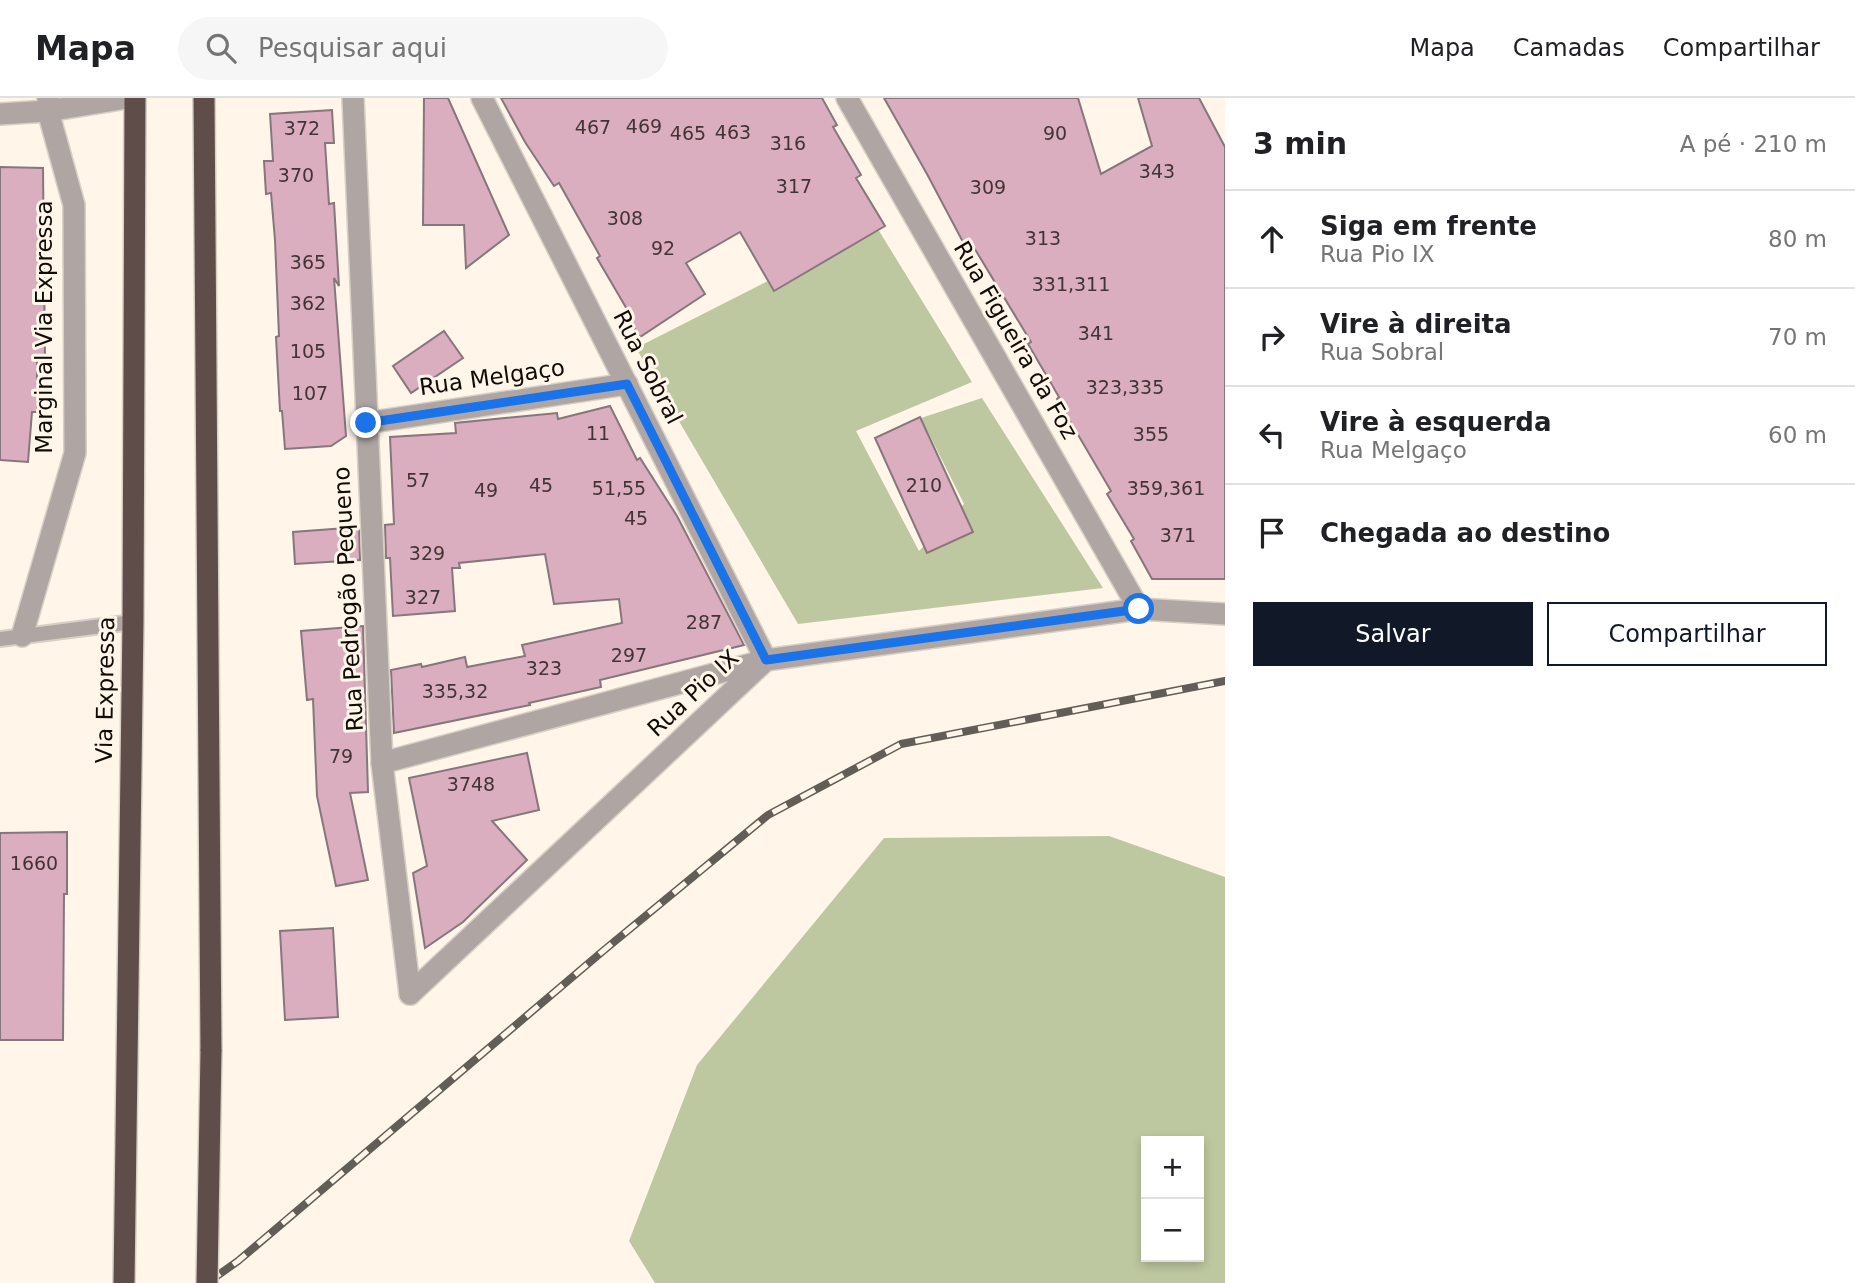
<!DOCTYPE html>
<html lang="pt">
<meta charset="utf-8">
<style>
body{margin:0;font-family:"DejaVu Sans",sans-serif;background:#f6f6f6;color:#202124}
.controls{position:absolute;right:21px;bottom:21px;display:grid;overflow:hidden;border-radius:0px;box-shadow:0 4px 10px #0003}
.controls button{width:63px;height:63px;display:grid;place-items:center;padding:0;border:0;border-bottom:2px solid #e0e0e0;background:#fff;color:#202124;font:35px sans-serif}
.stop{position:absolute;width:21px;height:21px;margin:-16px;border:5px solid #1a73e8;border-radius:50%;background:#fff}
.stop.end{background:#1a73e8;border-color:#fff;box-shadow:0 2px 7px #0008}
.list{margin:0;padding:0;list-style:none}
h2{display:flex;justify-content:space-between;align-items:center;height:91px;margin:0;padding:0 28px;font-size:30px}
h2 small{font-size:23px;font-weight:400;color:#757577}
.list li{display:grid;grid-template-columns:46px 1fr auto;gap:21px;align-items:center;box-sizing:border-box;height:98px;padding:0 28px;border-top:2px solid #e0e0e0}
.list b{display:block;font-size:26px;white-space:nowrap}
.list p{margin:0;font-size:23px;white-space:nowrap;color:#757577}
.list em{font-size:23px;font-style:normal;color:#757577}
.actions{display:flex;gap:14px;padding:21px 28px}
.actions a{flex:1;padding:16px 0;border:2px solid #111827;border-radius:0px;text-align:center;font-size:24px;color:#111827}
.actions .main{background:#111827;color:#fff}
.icon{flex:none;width:38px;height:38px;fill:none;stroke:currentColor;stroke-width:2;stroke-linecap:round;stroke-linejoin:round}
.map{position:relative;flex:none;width:1225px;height:1185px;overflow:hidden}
header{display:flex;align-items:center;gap:42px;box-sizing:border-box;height:98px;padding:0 35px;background:#fff;border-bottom:2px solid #e0e0e0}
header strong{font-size:33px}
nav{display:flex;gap:38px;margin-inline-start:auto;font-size:24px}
.search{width:490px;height:63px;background:#f6f6f6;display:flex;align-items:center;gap:18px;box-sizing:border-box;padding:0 24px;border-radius:38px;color:#757577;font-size:26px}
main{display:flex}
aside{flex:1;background:#fff}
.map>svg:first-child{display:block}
.forest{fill:#bec8a0;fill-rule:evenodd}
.building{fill:#daaebe;stroke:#87767c;stroke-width:2}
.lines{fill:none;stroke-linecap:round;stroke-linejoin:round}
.lane-casing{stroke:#d9d0c5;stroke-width:18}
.street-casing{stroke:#d9d0c5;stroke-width:24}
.highway-casing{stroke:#d9d0c5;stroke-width:24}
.lane{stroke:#afa6a4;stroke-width:14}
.street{stroke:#afa6a4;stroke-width:21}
.highway{stroke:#5e4d49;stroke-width:21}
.rail-casing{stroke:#635d57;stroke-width:8}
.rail{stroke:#fff5e9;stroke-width:5;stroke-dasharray:16;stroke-linecap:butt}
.highway-bridge-casing{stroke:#d9d0c5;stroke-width:24;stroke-linecap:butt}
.highway-bridge{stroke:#5e4d49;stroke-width:21}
.route{stroke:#1a73e8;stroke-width:9}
.labels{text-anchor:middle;stroke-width:6;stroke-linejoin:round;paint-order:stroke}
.number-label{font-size:19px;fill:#423435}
.street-label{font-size:23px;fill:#0f0b07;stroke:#fff5e9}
</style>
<header>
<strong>Mapa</strong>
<div class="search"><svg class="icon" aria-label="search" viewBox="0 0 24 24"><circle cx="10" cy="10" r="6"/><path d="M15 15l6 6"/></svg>Pesquisar aqui</div>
<nav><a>Mapa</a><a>Camadas</a><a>Compartilhar</a></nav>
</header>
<main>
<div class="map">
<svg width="1225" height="1185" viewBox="0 0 1225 1185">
<rect width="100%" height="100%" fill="#fff5e9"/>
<!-- forest -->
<g class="forest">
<path d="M876 128 972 284 856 333 919 453 964 406 921 320 982 300 1103 490 798 526 636 250Z"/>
<path d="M1109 738 1225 779V1185H655L629 1143 697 967 884 740ZM1199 1043V1159H1146V1043Z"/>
</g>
<!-- building -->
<g class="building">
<path d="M424 0H448L509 137 466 170 464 127H423Z"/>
<path d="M501 0H822L837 27 833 29 861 77 856 80 885 128 774 193 740 134 686 165 705 196 640 239 625 215 628 213 597 160 600 158 559 85 554 88 525 44Z"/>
<path d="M884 0H1078L1101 76 1152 48 1138 0H1199L1225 49V481H1152L1131 443 1134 441 1107 396 1111 393 1057 301 1059 299 1028 246 1031 244 970 143 964 146 927 76Z"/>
<path d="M332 12 334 45H325L329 106 334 105 339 188 334 180 346 338 331 348 285 351 282 313H280L276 239 279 238 275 142 271 95 266 96 264 63H273L270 16Z"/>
<path d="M0 69 43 70 45 262H37V314H32L28 364 0 362Z"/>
<path d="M444 233 463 260 411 295 393 268Z"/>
<path d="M610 308 637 362 640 360 677 418 744 547 600 582 601 589 529 605 530 607 394 635 391 572 421 566 422 569 465 559 467 569 525 558 522 547 622 525 619 501 554 506 545 456 459 465 460 470H452L455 513 393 518 390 460H386L385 427 394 426 390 339 456 335 455 325 557 315 558 321Z"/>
<path d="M920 319 973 434 927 455 875 340Z"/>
<path d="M359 429 360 462 295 466 293 434Z"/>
<path d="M363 528 368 694 350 695 368 782 336 788 317 698 313 601 307 602 301 533Z"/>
<path d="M527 655 539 712 492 723 527 762 463 824 425 850 413 775 427 768 409 680Z"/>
<path d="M67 734V796H64L63 942H0V735Z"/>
<path d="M333 830 338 919 285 922 280 833Z"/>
</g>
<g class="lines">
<defs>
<path id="lane" d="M0 541 133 524"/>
<g id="street">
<path d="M353 0 382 665 410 896"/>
<path d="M847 0 1139 511"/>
<path d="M0 16 48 13 127 0"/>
<path d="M366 325 627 286"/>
<path d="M22 538 75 355 74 107 48 13V0"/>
<path d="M382 665 766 562 482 0"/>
<path d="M410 896 766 562 1139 511 1225 516"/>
</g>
<g id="highway">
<path d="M204 0 211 953"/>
<path d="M124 1185 133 524 135 0"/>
</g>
</defs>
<!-- lane casing -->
<use href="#lane" class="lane-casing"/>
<!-- street casing -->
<use href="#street" class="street-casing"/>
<!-- highway casing -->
<use href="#highway" class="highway-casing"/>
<!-- lane -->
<use href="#lane" class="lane"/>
<!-- street -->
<use href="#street" class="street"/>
<!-- highway -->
<use href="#highway" class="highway"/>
<defs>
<path id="rail" d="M207 1185 238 1163 603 853 768 717 901 646 1225 583"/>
</defs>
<!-- rail casing -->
<use href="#rail" class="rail-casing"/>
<!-- rail -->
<use href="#rail" class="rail"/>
<defs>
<path id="highway-bridge" d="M207 1185 211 953"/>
</defs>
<!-- highway-bridge casing -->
<use href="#highway-bridge" class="highway-bridge-casing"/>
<!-- highway-bridge -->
<use href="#highway-bridge" class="highway-bridge"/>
</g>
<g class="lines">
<!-- route -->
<path class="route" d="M366 325 627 286 766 562 1139 511"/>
</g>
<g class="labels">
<!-- number labels -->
<g class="number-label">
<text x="644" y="35">469</text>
<text x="593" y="36">467</text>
<text x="302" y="37">372</text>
<text x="733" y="41">463</text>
<text x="688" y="42">465</text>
<text x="1055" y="42">90</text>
<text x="788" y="52">316</text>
<text x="1157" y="80">343</text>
<text x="296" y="84">370</text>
<text x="794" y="95">317</text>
<text x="988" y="96">309</text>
<text x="625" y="127">308</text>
<text x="1043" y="147">313</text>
<text x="663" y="157">92</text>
<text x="308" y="171">365</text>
<text x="1071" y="193">331,311</text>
<text x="308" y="212">362</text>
<text x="1096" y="242">341</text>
<text x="308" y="260">105</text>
<text x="1125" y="296">323,335</text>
<text x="310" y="302">107</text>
<text x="598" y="342">11</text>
<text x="1151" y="343">355</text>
<text x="418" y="389">57</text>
<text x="541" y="394">45</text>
<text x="924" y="394">210</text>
<text x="619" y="397">51,55</text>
<text x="1166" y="397">359,361</text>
<text x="486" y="399">49</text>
<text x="636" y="427">45</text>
<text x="1178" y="444">371</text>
<text x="427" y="462">329</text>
<text x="423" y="506">327</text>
<text x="704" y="531">287</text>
<text x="629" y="564">297</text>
<text x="544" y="577">323</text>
<text x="455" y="600">335,32</text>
<text x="341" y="665">79</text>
<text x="471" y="693">3748</text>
<text x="34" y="772">1660</text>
</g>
<!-- street labels -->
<g class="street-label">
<text transform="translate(44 229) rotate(-90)" y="8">Marginal Via Expressa</text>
<text transform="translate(1016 242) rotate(60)" y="8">Rua Figueira da Foz</text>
<text transform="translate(648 269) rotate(63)" y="8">Rua Sobral</text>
<text transform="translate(492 279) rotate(-8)" y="8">Rua Melgaço</text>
<text transform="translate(348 501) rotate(-93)" y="8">Rua Pedrogão Pequeno</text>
<text transform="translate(105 592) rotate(-89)" y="8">Via Expressa</text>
<text transform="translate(693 595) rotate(-43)" y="8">Rua Pio IX</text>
</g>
</g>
</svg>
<div class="controls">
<button>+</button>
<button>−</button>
</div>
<div class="stop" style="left:1139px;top:511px"></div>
<div class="stop end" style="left:366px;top:325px"></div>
</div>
<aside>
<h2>3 min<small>A pé · 210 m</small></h2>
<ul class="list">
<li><svg class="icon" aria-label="ahead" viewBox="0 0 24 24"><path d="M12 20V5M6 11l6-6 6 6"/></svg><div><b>Siga em frente</b><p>Rua Pio IX</p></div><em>80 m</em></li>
<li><svg class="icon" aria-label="right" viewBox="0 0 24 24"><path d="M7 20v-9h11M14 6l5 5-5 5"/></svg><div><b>Vire à direita</b><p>Rua Sobral</p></div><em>70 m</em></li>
<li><svg class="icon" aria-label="left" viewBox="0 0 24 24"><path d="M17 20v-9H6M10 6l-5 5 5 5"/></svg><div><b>Vire à esquerda</b><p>Rua Melgaço</p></div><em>60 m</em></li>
<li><svg class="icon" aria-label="arrive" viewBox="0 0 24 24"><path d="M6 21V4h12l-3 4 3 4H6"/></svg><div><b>Chegada ao destino</b></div></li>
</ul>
<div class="actions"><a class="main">Salvar</a><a>Compartilhar</a></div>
</aside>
</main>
